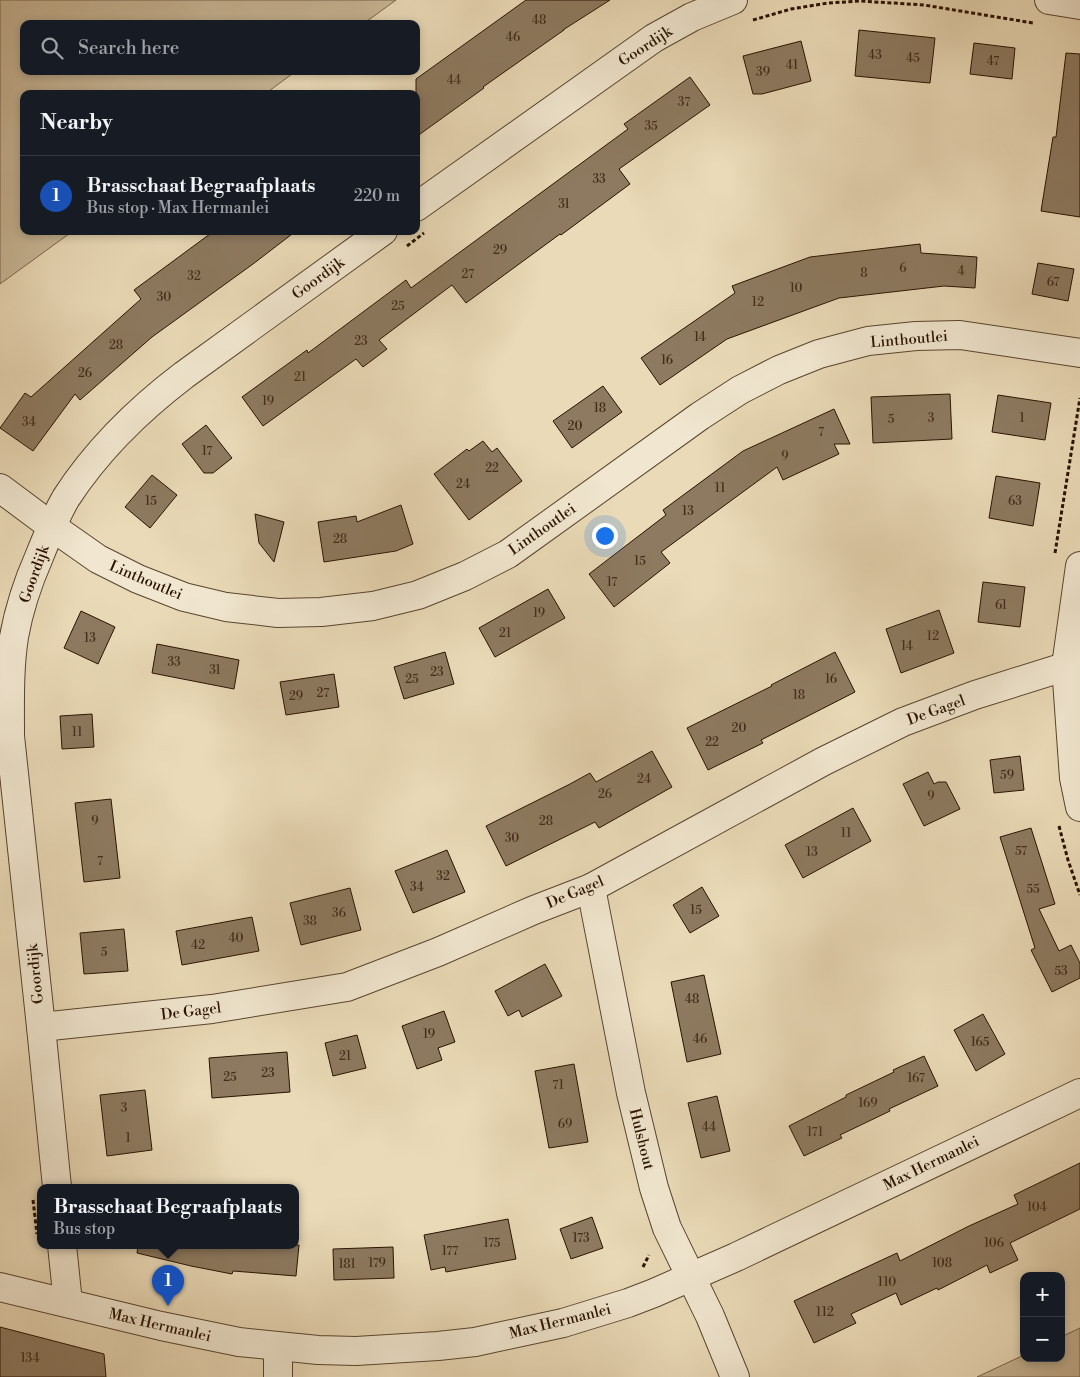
<!DOCTYPE html>
<meta charset="utf-8">
<style>
body{margin:0;font-family:"Libre Bodoni",serif;background:#20242c;color:#f1f3f6}
.controls{position:absolute;right:15px;bottom:15px;display:grid;overflow:hidden;border-radius:10px;box-shadow:0 2px 8px #0003}
.controls button{width:45px;height:45px;display:grid;place-items:center;padding:0;border:0;border-bottom:1px solid #363941;background:#171b24;color:#f1f3f6;font:25px sans-serif}
.you{position:absolute;left:604px;top:535px;width:18px;height:18px;margin:-12px;border:4px solid #fff;border-radius:50%;background:#1a73e8;box-shadow:0 0 0 8px #1a73e833}
.badge{display:grid;place-items:center;width:32px;height:32px;border-radius:50%;background:#0b8043;color:#fff;font-size:16px;font-weight:700}
.pin{position:absolute;translate:-50% -41px;filter:drop-shadow(0 1px 2px #0008)}
.pin::after{content:'';position:absolute;top:26px;width:18px;height:15px;background:inherit;clip-path:polygon(0 0,100% 0,50% 100%)}
.popup{position:absolute;left:37px;top:1184px;width:262px;height:65px;box-sizing:border-box;display:grid;place-content:center;border-radius:10px;background:#171b24;filter:drop-shadow(0 1px 4px #0005);font-size:16px;white-space:nowrap;color:#9ea1a6}
.popup b{font-size:19px;color:#f1f3f6}
.popup::after{content:'';position:absolute;left:50%;top:100%;margin-left:-10px;border:10px solid transparent;border-top-color:#171b24}
.list{margin:0;padding:0;list-style:none}
h2{display:flex;justify-content:space-between;align-items:center;height:65px;margin:0;padding:0 20px;font-size:21px}
h2 small{font-size:16px;font-weight:400;color:#9ea1a6}
.list li{display:grid;grid-template-columns:32px 1fr auto;gap:15px;align-items:center;box-sizing:border-box;height:80px;padding:0 20px;border-top:1px solid #363941}
.list b{display:block;font-size:19px;white-space:nowrap}
.list p{margin:0;font-size:16px;white-space:nowrap;color:#9ea1a6}
.list em{font-size:16px;font-style:normal;color:#9ea1a6}
.icon{flex:none;width:28px;height:28px;fill:none;stroke:currentColor;stroke-width:2;stroke-linecap:round;stroke-linejoin:round}
.map{position:relative;flex:none;width:1080px;height:1377px;overflow:hidden}
.search{position:absolute;background:#171b24;box-shadow:0 2px 8px #0003;left:20px;top:20px;width:400px;height:55px;display:flex;align-items:center;gap:12px;box-sizing:border-box;padding:0 18px;border-radius:10px;color:#9ea1a6;font-size:19px}
.panel{position:absolute;background:#171b24;box-shadow:0 2px 8px #0003;left:20px;top:90px;width:400px;height:145px;border-radius:10px}
.map>svg:first-child{display:block}
.green{fill:#c9b898;stroke:#79654c}
.building{fill:#8d7a60;stroke:#291201}
.lines{fill:none;stroke-linecap:round;stroke-linejoin:round}
.minor-casing{stroke:#59442e;stroke-width:30}
.path{stroke:#291201;stroke-width:3;stroke-dasharray:4 2.5;stroke-linecap:butt}
.minor{stroke:#f1e7d0;stroke-width:28}
.labels{text-anchor:middle;stroke-width:4.5;stroke-linejoin:round;paint-order:stroke}
.number-label{font-size:12px;fill:#422c19}
.street-label{font-size:15px;fill:#291201;stroke:#f1e7d0}
</style>
<div class="map">
<svg width="1080" height="1377" viewBox="0 0 1080 1377">
<rect width="100%" height="100%" fill="#eadab7"/>
<filter id="stains"><feTurbulence type="fractalNoise" baseFrequency=".004" numOctaves="4"/><feColorMatrix values="0 0 0 0 .2 0 0 0 0 .09 0 0 0 0 .02 0 0 0 .5 -.17"/></filter>
<radialGradient id="worn" r=".72"><stop offset=".6" stop-color="#630" stop-opacity="0"/><stop offset="1" stop-color="#630" stop-opacity=".3"/></radialGradient>
<!-- green -->
<g class="green">
<path d="M0 0H396L363 24H24V71H296L265 94H24V231H73L0 284Z"/>
<path d="M1080 1328V1377H977L1024 1355V1358H1061V1337Z"/>
</g>
<!-- building -->
<g class="building">
<path d="M526 0H610L563 30H564L483 87 484 88 416 137V79Z"/>
<path d="M859 30 935 38 930 83 855 76Z"/>
<path d="M801 41 811 81 762 94H753L743 56Z"/>
<path d="M974 43 1015 48 1012 79 970 74Z"/>
<path d="M1066 53 1080 54V217L1041 211 1053 137H1056Z"/>
<path d="M690 77 710 105 619 169 630 184 561 235 560 234 466 303 452 285 379 340 387 349 363 367 356 359 263 426 242 397 307 350 308 353 406 280 411 288 628 129 624 124Z"/>
<path d="M214 231H296L253 264 152 337 80 400 75 394 33 451 0 428 25 393 31 397 141 299 134 290Z"/>
<path d="M920 244 921 253 977 257 975 288 944 286 839 298 727 339 660 385 641 358 735 293 732 286 810 257Z"/>
<path d="M1038 263 1074 269 1068 301 1032 294Z"/>
<path d="M603 386 622 412 572 448 553 421Z"/>
<path d="M950 394 952 439 873 443 871 397Z"/>
<path d="M998 395 1051 403 1045 440 992 432Z"/>
<path d="M834 409 850 444H834L839 454 783 480 777 467 661 552 670 563 614 607 589 574 666 515 663 510 743 451Z"/>
<path d="M206 425 232 458 213 473H204L182 444Z"/>
<path d="M483 441 492 452 497 448 522 481 469 520 434 474 467 449 469 451Z"/>
<path d="M152 475 177 495 150 528 125 507Z"/>
<path d="M996 476 1040 483 1033 526 989 518Z"/>
<path d="M401 505 413 544 396 551 324 562 318 522 356 516 357 522Z"/>
<path d="M255 514 284 522 274 562 259 543Z"/>
<path d="M983 582 1025 587 1020 627 978 622Z"/>
<path d="M548 589 565 618 495 657 479 628Z"/>
<path d="M939 610 954 653 901 673 886 629Z"/>
<path d="M81 611 115 627 98 664 64 648Z"/>
<path d="M157 644 239 660 234 689 152 673Z"/>
<path d="M445 652 454 684 404 699 394 667Z"/>
<path d="M835 652 855 692 761 740 763 743 708 770 687 728 772 686 771 685Z"/>
<path d="M334 674 339 707 286 715 280 682Z"/>
<path d="M92 714 94 747 62 749 60 716Z"/>
<path d="M652 751 672 787 599 828 595 822 506 866 486 826 570 784 590 773 596 782Z"/>
<path d="M1020 756 1024 790 994 793 990 760Z"/>
<path d="M928 772 934 784 938 782H946L960 809 924 826 903 784Z"/>
<path d="M111 799 120 878 84 882 75 803Z"/>
<path d="M853 808 871 841 803 878 785 845Z"/>
<path d="M1031 828 1055 904 1039 909 1059 951 1071 945 1080 963V978L1052 992 1031 950 1035 948 1000 837Z"/>
<path d="M447 850 465 892 413 913 395 871Z"/>
<path d="M702 887 719 916 690 933 673 905Z"/>
<path d="M350 888 361 930 301 945 290 903Z"/>
<path d="M252 917 259 951 182 965 176 931Z"/>
<path d="M124 929 128 971 84 974 80 933Z"/>
<path d="M545 964 562 996 522 1017 519 1010 508 1016 495 991Z"/>
<path d="M704 975 721 1054 687 1062 671 982Z"/>
<path d="M444 1011 455 1042 438 1048 442 1060 417 1069 402 1026Z"/>
<path d="M983 1014 1005 1054 976 1071 954 1030Z"/>
<path d="M357 1035 366 1068 333 1076 325 1043Z"/>
<path d="M287 1052 290 1092 212 1098 209 1058Z"/>
<path d="M924 1056 938 1086 889 1109 890 1111 840 1135 842 1138 804 1156 789 1126 846 1097V1095L894 1072 893 1070Z"/>
<path d="M574 1064 588 1142 549 1148 535 1071Z"/>
<path d="M145 1090 152 1150 107 1156 100 1095Z"/>
<path d="M717 1096 730 1151 701 1158 688 1103Z"/>
<path d="M1080 1163V1209L1010 1243 1018 1260 990 1273 987 1265 938 1290 937 1288 901 1305 896 1293 851 1314 856 1323 814 1343 794 1301 897 1253 900 1261 969 1226 1018 1204 1014 1195Z"/>
<path d="M592 1217 603 1248 571 1259 560 1229Z"/>
<path d="M508 1219 516 1259 446 1272 445 1267 431 1270 424 1235Z"/>
<path d="M138 1245H299L296 1276 233 1271 232 1274 191 1266 137 1253Z"/>
<path d="M393 1247 394 1278 334 1280 333 1249Z"/>
<path d="M0 1327 104 1354 106 1377H0Z"/>
</g>
<g class="lines">
<defs>
<g id="minor">
<path d="M1049 0 1080 5"/>
<path d="M416 207 654 38 692 17 733 0"/>
<path d="M0 488 51 526 98 559 138 579 184 597 226 607 278 613 321 612 373 606 418 595 465 576 508 554 700 416 740 390 779 370 819 354 868 341 916 336 960 335 1080 353"/>
<path d="M1080 566 1066 666 1074 778 1080 807"/>
<path d="M591 888 631 1093 654 1188 667 1228 710 1316 735 1377"/>
<path d="M41 1027 212 1009 347 987 438 952 534 910 591 888 824 761 903 722 975 695 1080 662"/>
<path d="M57 1187 41 1027 10 736C10 703 9 669 14 637 19 609 28 582 39 557 47 537 55 517 66 498 97 450 138 410 184 375L383 231"/>
<path d="M62 1245 68 1303"/>
<path d="M0 1287 161 1326 239 1342 318 1350 356 1351 438 1346 475 1342 563 1323 628 1303 654 1293 736 1257 1080 1093"/>
<path d="M278 1377V1347"/>
</g>
</defs>
<!-- minor casing -->
<use href="#minor" class="minor-casing"/>
<!-- path -->
<g class="path">
<path d="M753 20 791 9 828 3 860 1 924 5 1033 23"/>
<path d="M407 246 424 233"/>
<path d="M1055 553 1080 398"/>
<path d="M1059 826 1068 860 1080 895"/>
<path d="M33 1200 37 1234"/>
<path d="M643 1267 649 1255"/>
</g>
<!-- minor -->
<use href="#minor" class="minor"/>
</g>
<g class="labels">
<!-- number labels -->
<g class="number-label">
<text x="539" y="24">48</text>
<text x="513" y="41">46</text>
<text x="875" y="59">43</text>
<text x="913" y="62">45</text>
<text x="993" y="65">47</text>
<text x="792" y="69">41</text>
<text x="763" y="76">39</text>
<text x="454" y="84">44</text>
<text x="684" y="106">37</text>
<text x="651" y="130">35</text>
<text x="599" y="183">33</text>
<text x="564" y="208">31</text>
<text x="500" y="254">29</text>
<text x="903" y="272">6</text>
<text x="961" y="275">4</text>
<text x="864" y="277">8</text>
<text x="468" y="278">27</text>
<text x="194" y="280">32</text>
<text x="1053" y="286">67</text>
<text x="796" y="292">10</text>
<text x="164" y="301">30</text>
<text x="758" y="306">12</text>
<text x="398" y="310">25</text>
<text x="700" y="341">14</text>
<text x="361" y="345">23</text>
<text x="116" y="349">28</text>
<text x="667" y="364">16</text>
<text x="85" y="377">26</text>
<text x="300" y="381">21</text>
<text x="268" y="405">19</text>
<text x="600" y="412">18</text>
<text x="931" y="422">3</text>
<text x="1022" y="422">1</text>
<text x="891" y="423">5</text>
<text x="29" y="426">34</text>
<text x="575" y="430">20</text>
<text x="821" y="436">7</text>
<text x="207" y="455">17</text>
<text x="785" y="460">9</text>
<text x="492" y="472">22</text>
<text x="463" y="488">24</text>
<text x="720" y="492">11</text>
<text x="151" y="505">15</text>
<text x="1015" y="505">63</text>
<text x="688" y="515">13</text>
<text x="340" y="543">28</text>
<text x="640" y="565">15</text>
<text x="612" y="586">17</text>
<text x="1001" y="609">61</text>
<text x="539" y="617">19</text>
<text x="505" y="637">21</text>
<text x="933" y="640">12</text>
<text x="90" y="642">13</text>
<text x="907" y="650">14</text>
<text x="174" y="666">33</text>
<text x="215" y="674">31</text>
<text x="437" y="676">23</text>
<text x="412" y="683">25</text>
<text x="831" y="683">16</text>
<text x="323" y="697">27</text>
<text x="799" y="699">18</text>
<text x="296" y="700">29</text>
<text x="739" y="732">20</text>
<text x="77" y="736">11</text>
<text x="712" y="746">22</text>
<text x="1007" y="779">59</text>
<text x="644" y="783">24</text>
<text x="605" y="798">26</text>
<text x="931" y="800">9</text>
<text x="95" y="825">9</text>
<text x="546" y="825">28</text>
<text x="846" y="837">11</text>
<text x="512" y="842">30</text>
<text x="1021" y="855">57</text>
<text x="812" y="856">13</text>
<text x="100" y="865">7</text>
<text x="443" y="880">32</text>
<text x="417" y="891">34</text>
<text x="1033" y="893">55</text>
<text x="696" y="914">15</text>
<text x="339" y="917">36</text>
<text x="310" y="925">38</text>
<text x="236" y="942">40</text>
<text x="198" y="949">42</text>
<text x="104" y="956">5</text>
<text x="1061" y="975">53</text>
<text x="692" y="1003">48</text>
<text x="429" y="1038">19</text>
<text x="700" y="1043">46</text>
<text x="980" y="1046">165</text>
<text x="345" y="1060">21</text>
<text x="268" y="1077">23</text>
<text x="230" y="1081">25</text>
<text x="916" y="1082">167</text>
<text x="558" y="1089">71</text>
<text x="868" y="1107">169</text>
<text x="124" y="1112">3</text>
<text x="565" y="1128">69</text>
<text x="709" y="1131">44</text>
<text x="815" y="1136">171</text>
<text x="128" y="1142">1</text>
<text x="1037" y="1211">104</text>
<text x="581" y="1242">173</text>
<text x="492" y="1247">175</text>
<text x="994" y="1247">106</text>
<text x="450" y="1255">177</text>
<text x="377" y="1267">179</text>
<text x="942" y="1267">108</text>
<text x="347" y="1268">181</text>
<text x="887" y="1286">110</text>
<text x="825" y="1316">112</text>
<text x="30" y="1362">134</text>
</g>
<!-- street labels -->
<g class="street-label">
<text transform="translate(645 46) rotate(-33)" y="5">Goordijk</text>
<text transform="translate(318 278) rotate(-36)" y="5">Goordijk</text>
<text transform="translate(909 339) rotate(-5)" y="5">Linthoutlei</text>
<text transform="translate(542 529) rotate(-35)" y="5">Linthoutlei</text>
<text transform="translate(34 574) rotate(-70)" y="5">Goordijk</text>
<text transform="translate(146 580) rotate(23)" y="5">Linthoutlei</text>
<text transform="translate(936 710) rotate(-20)" y="5">De Gagel</text>
<text transform="translate(575 892) rotate(-23)" y="5">De Gagel</text>
<text transform="translate(35 974) rotate(-96)" y="5">Goordijk</text>
<text transform="translate(191 1011) rotate(-7)" y="5">De Gagel</text>
<text transform="translate(642 1139) rotate(76)" y="5">Hulshout</text>
<text transform="translate(931 1163) rotate(-26)" y="5">Max Hermanlei</text>
<text transform="translate(560 1321) rotate(-14)" y="5">Max Hermanlei</text>
<text transform="translate(160 1325) rotate(13)" y="5">Max Hermanlei</text>
</g>
</g>
<rect width="100%" height="100%" filter="url(#stains)"/>
<rect width="100%" height="100%" fill="url(#worn)"/>
</svg>
<div class="controls">
<button>+</button>
<button>−</button>
</div>
<div class="you"></div>
<div class="pin badge" style="left:168px;top:1306px;background:#1a4fb4">1</div>
<div class="popup"><b>Brasschaat Begraafplaats</b>Bus stop</div>
<div class="search"><svg class="icon" aria-label="search" viewBox="0 0 24 24"><circle cx="10" cy="10" r="6"/><path d="M15 15l6 6"/></svg>Search here</div>
<section class="panel">
<h2>Nearby<small></small></h2>
<ul class="list">
<li><span class="badge" style="background:#1a4fb4">1</span><div><b>Brasschaat Begraafplaats</b><p>Bus stop · Max Hermanlei</p></div><em>220 m</em></li>
</ul>
</section>
</div>
